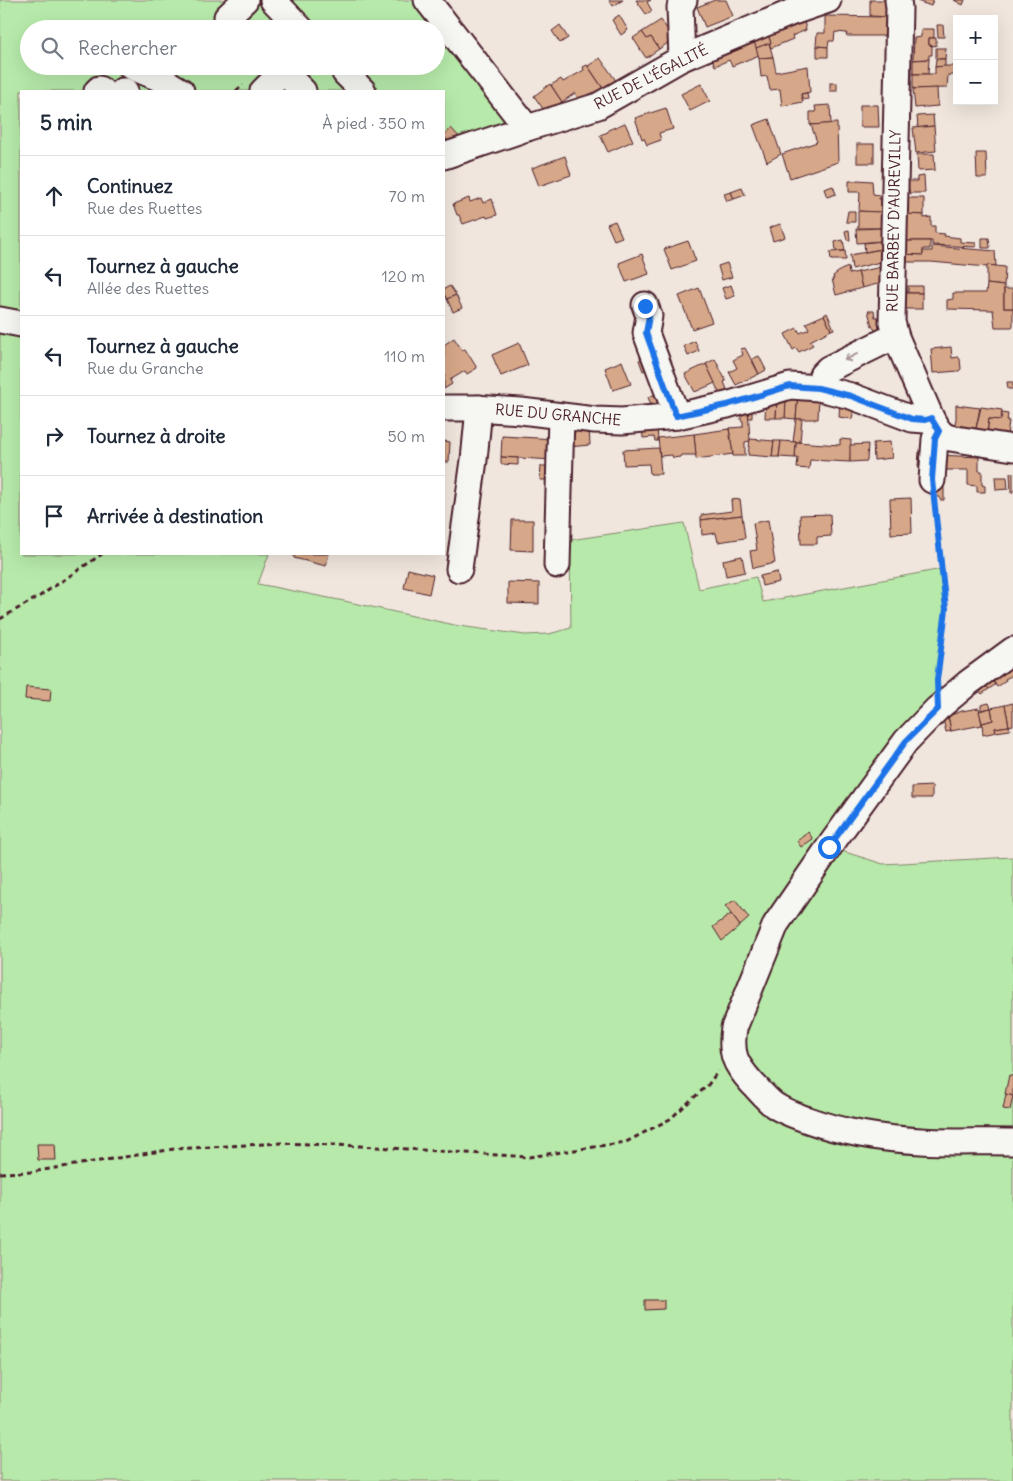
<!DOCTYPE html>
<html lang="fr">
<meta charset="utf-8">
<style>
body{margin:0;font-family:Delius,sans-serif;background:#f2f2f3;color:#1f2937}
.controls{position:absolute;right:15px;top:15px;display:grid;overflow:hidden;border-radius:0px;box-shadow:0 5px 20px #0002}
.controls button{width:45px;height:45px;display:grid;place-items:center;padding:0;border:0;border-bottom:1px solid #e0e1e3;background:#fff;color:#1f2937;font:25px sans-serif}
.stop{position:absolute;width:15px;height:15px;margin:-11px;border:4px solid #1a73e8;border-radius:50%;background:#fff}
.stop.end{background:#1a73e8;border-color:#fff;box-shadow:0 1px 5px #0008}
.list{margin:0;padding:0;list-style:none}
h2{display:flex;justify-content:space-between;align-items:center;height:65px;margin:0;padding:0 20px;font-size:21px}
h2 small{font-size:16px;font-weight:400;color:#747a83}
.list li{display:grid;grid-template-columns:32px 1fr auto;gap:15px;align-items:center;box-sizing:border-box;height:80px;padding:0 20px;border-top:1px solid #e0e1e3}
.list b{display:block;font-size:19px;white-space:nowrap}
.list p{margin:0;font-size:16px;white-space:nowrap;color:#747a83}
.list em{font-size:16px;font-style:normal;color:#747a83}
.icon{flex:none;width:28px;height:28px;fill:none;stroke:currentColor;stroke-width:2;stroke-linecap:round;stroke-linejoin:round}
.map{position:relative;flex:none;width:1013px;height:1481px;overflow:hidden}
.search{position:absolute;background:#fff;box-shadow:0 5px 20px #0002;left:20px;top:20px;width:425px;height:55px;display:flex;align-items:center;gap:12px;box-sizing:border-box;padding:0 18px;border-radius:28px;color:#747a83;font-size:19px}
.panel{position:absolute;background:#fff;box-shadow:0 5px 20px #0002;left:20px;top:90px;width:425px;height:465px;border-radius:0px}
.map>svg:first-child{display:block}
.green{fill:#b7eaaa;stroke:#80846a;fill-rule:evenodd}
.building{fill:#d6a788;stroke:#4a1f2b}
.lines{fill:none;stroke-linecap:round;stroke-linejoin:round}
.minor-casing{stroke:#4a1f2b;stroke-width:29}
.path{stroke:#4a1f2b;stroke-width:3;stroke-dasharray:5 4;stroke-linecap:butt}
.minor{stroke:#f6f6f2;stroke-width:25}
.oneway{stroke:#a99598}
.route{stroke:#1a73e8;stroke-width:6}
.labels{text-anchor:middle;stroke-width:5;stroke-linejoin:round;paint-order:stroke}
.street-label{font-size:15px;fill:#4a1f2b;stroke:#f6f6f2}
</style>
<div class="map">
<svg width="1013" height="1481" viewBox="0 0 1013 1481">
<rect width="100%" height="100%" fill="#f0e6dd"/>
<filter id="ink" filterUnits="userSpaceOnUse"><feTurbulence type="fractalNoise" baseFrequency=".02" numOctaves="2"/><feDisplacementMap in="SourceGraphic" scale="10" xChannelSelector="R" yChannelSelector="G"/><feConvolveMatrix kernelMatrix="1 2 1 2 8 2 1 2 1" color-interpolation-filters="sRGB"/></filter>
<g filter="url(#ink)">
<!-- green -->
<path class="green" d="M0 0H427L527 128 444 149V91H21V554H269L258 584 344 601 459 626 525 635 549 634 571 628 570 540 684 523 699 589 756 577 763 602 942 569 946 609 937 680V709L829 847 883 864 1013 857V1481H0ZM29 29H436V66H29Z"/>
<!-- building -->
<g class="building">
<path d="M609 0H623L613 6Z"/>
<path d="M636 0H651L647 2 652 11 646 14Z"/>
<path d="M715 0H726L733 16 705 27 697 7Z"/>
<path d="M870 0H887L890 17 870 16Z"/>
<path d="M917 0H933L931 6 917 1Z"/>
<path d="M954 0H965L963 5Z"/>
<path d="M619 15 628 30 621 35 612 20Z"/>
<path d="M803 16 806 30 792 36 793 39 771 48 769 43H771L767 32Z"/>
<path d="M825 16 890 17 891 36H846L847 33 835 32 834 41H829L828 47 816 46 817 33H825Z"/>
<path d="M661 20 674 39 659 49 651 37 647 39 642 32Z"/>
<path d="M560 25 568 38 560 43 552 31Z"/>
<path d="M937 25H943L944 37H938Z"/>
<path d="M921 29H934V38H929V45L932 46V55H929V59L913 60 914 38 921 37Z"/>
<path d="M642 32 647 39 651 37 659 49 646 58 633 38Z"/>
<path d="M767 32 771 43 756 48 752 37Z"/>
<path d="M752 37 759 55 732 66 729 60 715 66 710 54Z"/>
<path d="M929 38H936V46L929 45Z"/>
<path d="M769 43 773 57 759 58 756 48Z"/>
<path d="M817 46 828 47V57H817Z"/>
<path d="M936 48H946L945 59H936Z"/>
<path d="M773 57 776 72 808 66 810 92 801 94 803 102 782 106 780 89 770 90 767 76 761 77 759 58Z"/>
<path d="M600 58 617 82 604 90 588 66Z"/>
<path d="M929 59 928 74H913V60Z"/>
<path d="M936 59H945V67H935Z"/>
<path d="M587 65 604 90 581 104 575 93 562 102 551 85 561 79 563 82 584 70 583 67Z"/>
<path d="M945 66H957V75H948L947 88 913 89V74H935V67Z"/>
<rect x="830" y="83" width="7" height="8"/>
<path d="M550 84 562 102 546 113 534 96Z"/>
<path d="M701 84 710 101 690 111 681 94Z"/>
<path d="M937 88 938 106 915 108 913 89Z"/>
<path d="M807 93 808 99 803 100 801 94Z"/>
<path d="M830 105 831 124 810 125V112H816L815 106Z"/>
<path d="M860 105H878L879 127H860Z"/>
<path d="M666 108 673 129 659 133 661 140 647 145 644 138 642 139 635 118Z"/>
<path d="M933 115 934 126 918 128 917 116Z"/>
<path d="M769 119 781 154 767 162 753 125Z"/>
<path d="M625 123 633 141 608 152 600 135 608 132V130Z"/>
<path d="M837 123 838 162 790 178 782 154 817 142 811 125Z"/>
<path d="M934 126 936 151 916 153 913 128Z"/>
<path d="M451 128 464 142 452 146 444 136Z"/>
<rect x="857" y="144" width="17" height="19"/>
<path d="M976 153H986L987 178H977Z"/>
<path d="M917 154H934L935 170 918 171Z"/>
<path d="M565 156 571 175 539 186 532 168Z"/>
<path d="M924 176 925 193H909V189H903V181H917V177Z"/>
<path d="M857 180 872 181 873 194 879 195V199H888V213L859 211 860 192H849V181H857Z"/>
<path d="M833 186 836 194 827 197 824 189Z"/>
<path d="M742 188 745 195 734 199 731 192Z"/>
<path d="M731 192 734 199 727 201 724 194Z"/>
<path d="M469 198 470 202 481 198 483 203 492 199 497 215 487 218 486 216 463 224 459 215H457L453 204Z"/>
<path d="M903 198H924V215L903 214Z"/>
<path d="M848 211H855V222H846Z"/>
<path d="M858 211 881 212 882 228H858Z"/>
<path d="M907 214 924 215V218L931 217V226H935V233L945 234 944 236 960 238V242L976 243V247L932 245V241H907Z"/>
<path d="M615 221 622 237 614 240 607 224Z"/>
<path d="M780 224 785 237 773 241 769 228Z"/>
<path d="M882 228V241L857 243 856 229Z"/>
<path d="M849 230 850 240H847L845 231Z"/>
<path d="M982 238H989L990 248H982Z"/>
<path d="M843 240 845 251H836L835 242Z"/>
<path d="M688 241 696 261 672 270 664 249Z"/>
<path d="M882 241V249L865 252 864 243Z"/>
<path d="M902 241H930V249H923V255L902 254Z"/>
<path d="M932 246 995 251 996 266 987 265V267L931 262H902V254L923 255V251H932Z"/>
<path d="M882 249 884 261 852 269 850 255Z"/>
<path d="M845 251 846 260H831L830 252Z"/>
<path d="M642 254 649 274 626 282 619 263Z"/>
<path d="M727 263 732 277 722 280 718 266Z"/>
<path d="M987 265 1005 267 1004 286 987 284Z"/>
<path d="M886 266 889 281 862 288 858 272Z"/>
<path d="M848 267 849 274 858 272 862 288 836 295 832 279H834L833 276 841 270Z"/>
<path d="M987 284 1004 286V308H1013V327H995L993 310 947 309V300L953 299V293H986Z"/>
<path d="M731 285 735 296 726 299 722 288Z"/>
<path d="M450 286 456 295 447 299 444 294V289Z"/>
<rect x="908" y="286" width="14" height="7"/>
<path d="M699 288 712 322 692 329 679 296Z"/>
<rect x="1004" y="289" width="9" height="19"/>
<rect x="903" y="293" width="19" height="16"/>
<path d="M456 295 462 308 453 312 447 299Z"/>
<path d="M868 311H874L875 317H887V327L877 333 872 326Z"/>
<path d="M827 313 834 329 831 330 824 315Z"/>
<path d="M824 315 831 330 810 341 813 345 799 352 796 348 793 350 785 334 797 328 800 333 809 329 806 323Z"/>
<path d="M454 338 462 350 465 349 477 368 467 374 465 371 450 380 452 384 444 389V377L445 376 444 373V345Z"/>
<path d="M695 341 699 351 688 356 684 346Z"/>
<path d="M519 343 528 365 501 376 492 355Z"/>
<path d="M951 347 952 358 958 357 960 359 961 369 959 371 933 373 931 349Z"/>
<path d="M745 348 759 374 736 385 729 372 737 368 733 360 743 355 741 349Z"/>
<path d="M759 356 766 370 759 374 752 359Z"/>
<path d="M644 358 648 369 643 371 639 360Z"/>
<path d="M715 359 726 381 724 382 729 394 721 397 706 364Z"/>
<path d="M622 361 631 384 613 390 605 368Z"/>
<path d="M706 364 715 383 695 392 685 374Z"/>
<path d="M1007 382H1013V389H1008Z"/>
<path d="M659 393 665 408 654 413 648 397Z"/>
<path d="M786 395H798L796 419 785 418Z"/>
<path d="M798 395H819L818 419H796Z"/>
<path d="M766 397 777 400 776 418H765Z"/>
<path d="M777 400 786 401 785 418H776Z"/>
<path d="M840 401 855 403 852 419 839 417Z"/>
<path d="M956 405 980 408 975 433 953 431 956 419Z"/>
<path d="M752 406V418H748V407Z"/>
<path d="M748 407 750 441 745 442V456H733L729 428 743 427V421L741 420V408Z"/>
<path d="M981 407 1002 410 1001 420 989 419 987 435 975 433Z"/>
<path d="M1002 413 1008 414 1007 421H1009L1007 435H987L989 419 1001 420Z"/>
<path d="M796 419H802L800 442H793Z"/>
<path d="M657 425 658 441H655L654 437 643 438 642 426Z"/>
<path d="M589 428 590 445 568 447 566 429Z"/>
<path d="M729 429 733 454 696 459 694 434Z"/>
<path d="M694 434 696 455H681L680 457 673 458 672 455 660 456 658 438Z"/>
<path d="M502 436 555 439 554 460 501 457Z"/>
<path d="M750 439 774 441 772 457 748 455Z"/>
<path d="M840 439 851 440 850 462 810 460 809 469 797 468 798 458H795L796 442 840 445Z"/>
<path d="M444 441 450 442 449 462H444Z"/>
<path d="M774 441H781L779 457H772Z"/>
<path d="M781 441 796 442 795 458 779 457Z"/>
<path d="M890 442 892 458 874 460 873 443Z"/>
<path d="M868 444 867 461 850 462V445Z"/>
<path d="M659 448 661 474H650L649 464 624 465 623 450Z"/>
<path d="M919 452 929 453 928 466H918Z"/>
<path d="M939 455 979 457V471H982V485L985 486V492H977V486L968 485V470H939Z"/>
<path d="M501 457 518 458V465L501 464Z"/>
<path d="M541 466H554V480H540Z"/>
<path d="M1010 473H1013V492L1011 493Z"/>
<path d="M995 477H1007L1008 489 996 490Z"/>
<path d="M938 483H944V500H940V497H937Z"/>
<path d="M911 498 912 533 891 534 890 499Z"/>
<path d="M740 499 742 515 701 520V515L732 511 731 500Z"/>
<path d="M830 514 831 536 817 537V544H801L800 515Z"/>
<path d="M742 515 745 538 718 542 716 533 702 535 701 520Z"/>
<path d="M512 520H533V551L511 550Z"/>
<path d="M768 520 775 563 753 568 750 551 757 550 753 523Z"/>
<path d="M294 554H329L326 566 294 558Z"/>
<path d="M742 556 745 572 726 576 723 560Z"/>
<path d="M408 569 433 575 429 594 404 588Z"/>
<path d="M777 572 779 582 762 586 760 576Z"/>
<path d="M508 582 539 583V604L508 603Z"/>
<path d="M1010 663 1013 667V675L1005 679 1006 681 997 687 991 677Z"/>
<path d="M991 677 995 685 989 689 983 683Z"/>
<path d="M983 683 989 689 982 694 978 689Z"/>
<path d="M26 687 51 689 50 701 25 699Z"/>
<path d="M989 703 991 708 981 710V705Z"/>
<path d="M1013 703V725L1009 726 1005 705Z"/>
<path d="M1005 705 1009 726 995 728 996 732 983 735 982 723 993 720 991 708Z"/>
<path d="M979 708 982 725 951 731 948 716 962 711Z"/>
<path d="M991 708 993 720 982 723 979 711Z"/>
<path d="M948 716 951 731 946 732 943 719Z"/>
<path d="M1009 726 1010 730 996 732 995 728Z"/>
<path d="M932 786V798H912V787Z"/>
<path d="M808 832 813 839 801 847 797 841Z"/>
<path d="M735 900 749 918 740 926 725 906Z"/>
<path d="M731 914 740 926 722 941 713 927Z"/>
<path d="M1009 1075 1013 1076V1096L1005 1094Z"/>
<path d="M1006 1094 1013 1096 1010 1110 1003 1109Z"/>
<path d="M37 1144H55L56 1160H38Z"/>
<path d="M645 1300H664V1309L645 1310Z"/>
</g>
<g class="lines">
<defs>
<g id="minor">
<path d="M273 0 301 29"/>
<path d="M427 0 527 128"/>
<path d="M898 0 899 8 892 322 896 337 931 418C936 427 939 435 950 438L1013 448"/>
<path d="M227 17 245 0"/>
<path d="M682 58 680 7 684 0"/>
<path d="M130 66 161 79 181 91"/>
<path d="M278 66 303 91"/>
<path d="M343 66 345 73 363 91"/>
<path d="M97 91 99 89 102 91"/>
<path d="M122 91H125"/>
<path d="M263 91 283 71"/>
<path d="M444 156 527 128 598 106 682 58 790 13 828 0"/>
<path d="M645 305 649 316 646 333 677 416"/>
<path d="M0 320 21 324"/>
<path d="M819 388 822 375 828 369 887 340 896 337"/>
<path d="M444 408H475L521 411 595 420 622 421 677 416 727 405 790 386 819 388 851 396 912 419 925 420 931 418"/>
<path d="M932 480 935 439 939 431"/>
<path d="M557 565 561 416"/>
<path d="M459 569 474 460 479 408"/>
<path d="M1013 650 968 683 937 709 906 741 829 847 776 924 734 1028C730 1054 735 1064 752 1083 759 1090 766 1099 774 1105 784 1112 797 1116 808 1120 844 1133 884 1139 921 1141 952 1143 982 1141 1013 1142"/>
</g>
</defs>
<!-- minor casing -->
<use href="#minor" class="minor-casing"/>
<!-- path -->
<g class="path">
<path d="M195 72 201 66"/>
<path d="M236 91 243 85"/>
<path d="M934 498 946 609 937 683"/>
<path d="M0 619 40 596 102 554"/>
<path d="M0 1173 31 1172 174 1149 281 1143 360 1146 529 1157 626 1142 670 1119 708 1085 718 1071"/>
</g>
<!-- minor -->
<use href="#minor" class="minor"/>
</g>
<!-- one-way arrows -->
<defs><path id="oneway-shaft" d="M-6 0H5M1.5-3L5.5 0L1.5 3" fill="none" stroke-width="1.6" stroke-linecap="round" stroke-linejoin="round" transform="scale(1.25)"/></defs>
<use class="oneway" href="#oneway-shaft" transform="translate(851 357) rotate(154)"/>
</g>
<g class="lines" filter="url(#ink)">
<!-- route -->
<path class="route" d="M645 306 649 316 646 333 676 416 727 405 790 386 818 388 851 396 912 419 925 420 931 418 939 431 935 439 932 480 946 609 937 680 938 709 906 741 829 847"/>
</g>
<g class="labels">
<!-- street labels -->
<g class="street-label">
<text transform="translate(651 77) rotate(-27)" y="5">RUE DE L'ÉGALITÉ</text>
<text transform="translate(894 221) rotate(-89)" y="5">RUE BARBEY D'AUREVILLY</text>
<text transform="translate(558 415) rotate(5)" y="5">RUE DU GRANCHE</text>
</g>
</g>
</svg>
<div class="controls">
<button>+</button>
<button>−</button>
</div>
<div class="stop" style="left:829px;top:847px"></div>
<div class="stop end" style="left:645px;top:306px"></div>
<div class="search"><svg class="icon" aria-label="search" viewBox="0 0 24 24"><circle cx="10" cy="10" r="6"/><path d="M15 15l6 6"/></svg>Rechercher</div>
<section class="panel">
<h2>5 min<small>À pied · 350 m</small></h2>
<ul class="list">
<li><svg class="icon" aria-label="ahead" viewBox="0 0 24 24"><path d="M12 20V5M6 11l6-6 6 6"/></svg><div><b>Continuez</b><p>Rue des Ruettes</p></div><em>70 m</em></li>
<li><svg class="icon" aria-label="left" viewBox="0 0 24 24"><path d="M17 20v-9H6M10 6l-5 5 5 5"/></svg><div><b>Tournez à gauche</b><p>Allée des Ruettes</p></div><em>120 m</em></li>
<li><svg class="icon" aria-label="left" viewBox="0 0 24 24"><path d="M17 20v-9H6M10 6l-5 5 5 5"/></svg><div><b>Tournez à gauche</b><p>Rue du Granche</p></div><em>110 m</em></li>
<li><svg class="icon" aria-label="right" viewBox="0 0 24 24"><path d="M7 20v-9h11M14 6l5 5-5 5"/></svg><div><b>Tournez à droite</b></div><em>50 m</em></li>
<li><svg class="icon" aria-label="arrive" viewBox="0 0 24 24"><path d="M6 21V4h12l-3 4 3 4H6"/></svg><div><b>Arrivée à destination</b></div></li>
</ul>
</section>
</div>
